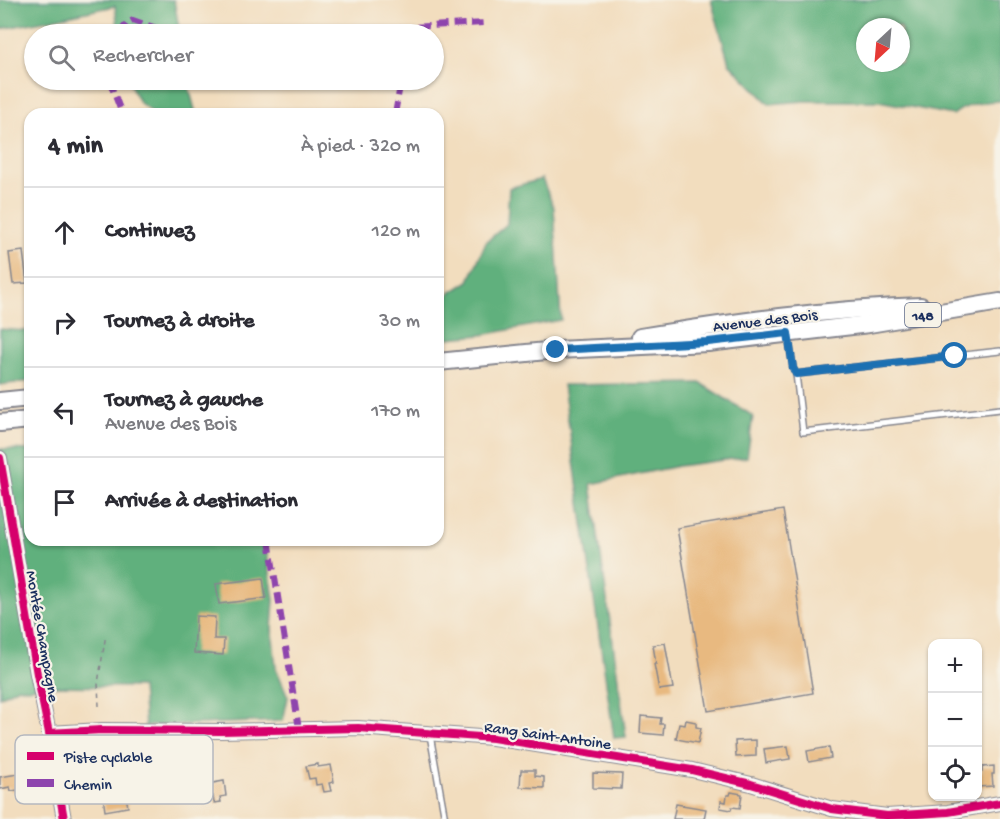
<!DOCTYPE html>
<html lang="fr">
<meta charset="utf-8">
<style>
body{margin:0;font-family:"Gochi Hand",sans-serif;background:#f2f2f3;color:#2b2b33}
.controls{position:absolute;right:18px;bottom:18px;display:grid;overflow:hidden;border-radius:12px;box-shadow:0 2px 4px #0004}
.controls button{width:54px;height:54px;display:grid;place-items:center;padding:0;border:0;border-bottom:2px solid #e1e1e2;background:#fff;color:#2b2b33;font:30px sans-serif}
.compass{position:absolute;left:856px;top:18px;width:54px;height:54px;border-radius:50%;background:#fff;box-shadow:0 2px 4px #0004;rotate:206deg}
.stop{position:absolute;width:18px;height:18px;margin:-14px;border:4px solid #1f6fb2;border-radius:50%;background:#fff}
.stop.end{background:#1f6fb2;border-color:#fff;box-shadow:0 2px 6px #0008}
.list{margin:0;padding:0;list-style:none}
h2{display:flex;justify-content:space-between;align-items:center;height:78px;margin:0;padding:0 24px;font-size:26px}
h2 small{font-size:20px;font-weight:400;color:#7c7c81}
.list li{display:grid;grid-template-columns:39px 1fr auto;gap:18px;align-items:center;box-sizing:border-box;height:90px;padding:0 24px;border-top:2px solid #e1e1e2}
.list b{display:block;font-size:22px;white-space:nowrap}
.list p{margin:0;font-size:20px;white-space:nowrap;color:#7c7c81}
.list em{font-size:20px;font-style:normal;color:#7c7c81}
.icon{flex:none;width:33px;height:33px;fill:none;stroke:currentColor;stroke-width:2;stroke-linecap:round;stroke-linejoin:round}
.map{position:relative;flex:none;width:1000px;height:819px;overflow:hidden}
.search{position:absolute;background:#fff;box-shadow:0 2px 4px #0004;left:24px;top:24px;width:420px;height:66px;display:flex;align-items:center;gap:15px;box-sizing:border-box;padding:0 21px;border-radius:33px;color:#7c7c81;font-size:22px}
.panel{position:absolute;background:#fff;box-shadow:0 2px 4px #0004;left:24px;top:108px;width:420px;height:438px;border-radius:18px}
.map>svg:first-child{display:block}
.forest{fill:#60b07d;stroke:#3e706e;stroke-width:1.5;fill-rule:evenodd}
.building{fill:#e8b980}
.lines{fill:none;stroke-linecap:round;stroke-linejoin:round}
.service-casing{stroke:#86868e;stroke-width:8}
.tertiary-casing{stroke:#86868e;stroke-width:16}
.primary-casing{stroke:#86868e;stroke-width:20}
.path{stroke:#86868e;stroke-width:1.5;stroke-dasharray:4.5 4.5;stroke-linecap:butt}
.service{stroke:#fff;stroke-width:5}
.tertiary{stroke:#fff;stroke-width:14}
.primary{stroke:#fff;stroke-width:16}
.quiet{stroke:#8e44ad;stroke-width:6;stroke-dasharray:12 6;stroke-linecap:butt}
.cycleway-casing{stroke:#f7f3e8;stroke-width:11}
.cycleway{stroke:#d6006c;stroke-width:8}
.route{stroke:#1f6fb2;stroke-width:8}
.labels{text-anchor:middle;stroke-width:4.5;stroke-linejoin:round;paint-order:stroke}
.shield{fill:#f7f3e8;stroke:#5d6a87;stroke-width:1.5}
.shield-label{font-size:15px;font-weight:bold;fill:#1b2f5e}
.street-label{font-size:16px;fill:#1b2f5e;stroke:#f7f3e8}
.key{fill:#f7f3e8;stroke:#b5b8bf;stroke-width:1.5}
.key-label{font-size:16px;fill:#1b2f5e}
</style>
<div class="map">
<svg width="1000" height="819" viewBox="0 0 1000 819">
<rect width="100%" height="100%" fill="#f7f3e8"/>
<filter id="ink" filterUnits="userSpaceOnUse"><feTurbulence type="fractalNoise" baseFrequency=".0167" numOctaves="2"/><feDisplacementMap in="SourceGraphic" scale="12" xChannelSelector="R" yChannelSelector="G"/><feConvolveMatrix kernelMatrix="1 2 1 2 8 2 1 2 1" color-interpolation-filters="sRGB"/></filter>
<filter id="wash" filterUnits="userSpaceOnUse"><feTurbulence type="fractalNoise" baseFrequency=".008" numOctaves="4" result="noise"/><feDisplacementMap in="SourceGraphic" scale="24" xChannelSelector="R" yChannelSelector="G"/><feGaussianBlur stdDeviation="1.35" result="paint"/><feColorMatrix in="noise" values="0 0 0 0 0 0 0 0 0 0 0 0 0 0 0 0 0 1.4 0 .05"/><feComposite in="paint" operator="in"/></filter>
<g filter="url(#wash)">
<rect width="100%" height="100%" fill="#f2ddbe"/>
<!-- forest -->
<g class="forest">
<path d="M0 0H174L180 34H119L115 6 48 20 0 29Z"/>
<path d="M711 0H1000V101C985 101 964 105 953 115L879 101H805L769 104 729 63ZM865 27H901V63H865Z"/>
<path d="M128 80H187L196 114H155L139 102Z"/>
<path d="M542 179 554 208 561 320 482 335 438 339V301L469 281 486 242 507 224 509 188Z"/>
<path d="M30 328V381L0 385V329L26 331Z"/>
<path d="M700 383 753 416 747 457 678 466 591 484 626 737 614 738 563 385Z"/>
<path d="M0 449 30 450V540H265L274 600 272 628 276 668 288 697 283 721 145 726 142 687 38 686 28 689 18 687 0 697Z"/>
</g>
<g id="blocks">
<!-- building -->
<g class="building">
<path d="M23 251 27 283 13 284 9 253Z"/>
<path d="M783 510 813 693 708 711 677 528Z"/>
<path d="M263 578 266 598 219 604 216 584Z"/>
<path d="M196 616 215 617 214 639H224L223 655 194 653Z"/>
<path d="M665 643 673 688 659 690 654 664H656L653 645Z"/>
<path d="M641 716 661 718 660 724H664L663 735 640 733Z"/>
<path d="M686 720 696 722V727L701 728 698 743 676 739 679 724 685 725Z"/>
<path d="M756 740V756L736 757 735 741Z"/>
<path d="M788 746 790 759 766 763 764 749Z"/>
<path d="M829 747 831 758 809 762 807 751Z"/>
<path d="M318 764V767L331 765 334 782 329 783 331 791 324 792 322 784 316 785 315 778 309 779 306 766Z"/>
<path d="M994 766V774H992L993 786 978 787V772H982V767Z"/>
<path d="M521 770H535V776L544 777V788L520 787Z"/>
<path d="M24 773 27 789 11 791 10 787 0 789V777Z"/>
<path d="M593 773 622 774 621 789 593 788Z"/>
<path d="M224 781 226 796 220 797 221 802 214 803 213 796 204 797 202 785Z"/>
<path d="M124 785 128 807 105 811 102 789Z"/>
<path d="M731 792 742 794 740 808 732 807 731 810 720 808 721 801 726 802 727 795H730Z"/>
<path d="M676 804 706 809 704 819H673Z"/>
</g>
</g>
</g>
<g filter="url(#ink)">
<use href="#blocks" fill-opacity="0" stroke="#86868e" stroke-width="1.5"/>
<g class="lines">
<defs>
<g id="service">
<path d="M786 318 793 368 796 374 803 432 1000 409"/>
<path d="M796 374 1000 351"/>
<path d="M430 735 445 819"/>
</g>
<g id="tertiary">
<path d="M0 458 37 674 49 733 64 819"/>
<path d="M49 733 102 730 221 731 358 728 493 738 692 770 751 784 832 809 887 816 948 812 1000 803"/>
</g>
<g id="primary">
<path d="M640 337C733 322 827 309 921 306"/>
<path d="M438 362 556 350 708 343 869 324 1000 302"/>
<path d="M0 401 30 398"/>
<path d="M0 423 30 420"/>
</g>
</defs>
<!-- service casing -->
<use href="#service" class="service-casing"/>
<!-- tertiary casing -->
<use href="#tertiary" class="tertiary-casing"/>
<!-- primary casing -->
<use href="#primary" class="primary-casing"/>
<!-- path -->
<path class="path" d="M99 706 98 683 106 634"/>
<!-- service -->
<use href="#service" class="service"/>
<!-- tertiary -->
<use href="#tertiary" class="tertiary"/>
<!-- primary -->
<use href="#primary" class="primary"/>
<!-- quiet -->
<g class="quiet">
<path d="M119 34 126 24 133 20 173 34"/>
<path d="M327 34 410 27 485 23"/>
<path d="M109 80 122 114"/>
<path d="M395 114 401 80"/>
<path d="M269 540 299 729"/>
</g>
<defs>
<g id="cycleway">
<path d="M0 458 37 674 49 733 64 819"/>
<path d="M49 733 102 730 221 731 358 728 493 738 692 770 751 784 832 809 887 816 948 812 1000 803"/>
</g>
</defs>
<!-- cycleway casing -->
<use href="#cycleway" class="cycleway-casing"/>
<!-- cycleway -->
<use href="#cycleway" class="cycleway"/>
</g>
</g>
<g class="lines" filter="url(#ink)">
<!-- route -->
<path class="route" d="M556 350 708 342 788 333 793 368 796 374 955 356"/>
</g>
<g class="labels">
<!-- shield labels -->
<rect class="shield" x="905" y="303" width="36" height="24" rx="4.5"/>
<g class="shield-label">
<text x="923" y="320">148</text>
</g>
<!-- street labels -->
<g class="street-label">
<text transform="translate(765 319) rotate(-7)" y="6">Avenue des Bois</text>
<text transform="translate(44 636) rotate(80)" y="6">Montée Champagne</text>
<text transform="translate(548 734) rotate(8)" y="6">Rang Saint-Antoine</text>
</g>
</g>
<!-- legend -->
<rect x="15" y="735" width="198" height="69" rx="9" class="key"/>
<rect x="27" y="752" width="27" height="8" fill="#d6006c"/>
<rect x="27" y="779" width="27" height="8" fill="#8e44ad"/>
<g class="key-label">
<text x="64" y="762">Piste cyclable</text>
<text x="64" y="789">Chemin</text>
</g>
</svg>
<div class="controls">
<button>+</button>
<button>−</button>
<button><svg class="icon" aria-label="locate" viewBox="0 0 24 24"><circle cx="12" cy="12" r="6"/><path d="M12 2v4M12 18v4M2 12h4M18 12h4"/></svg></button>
</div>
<svg class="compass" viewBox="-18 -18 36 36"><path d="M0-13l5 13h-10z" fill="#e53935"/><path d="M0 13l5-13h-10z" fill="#7c7c81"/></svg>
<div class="stop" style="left:955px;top:356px"></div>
<div class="stop end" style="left:556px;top:350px"></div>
<div class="search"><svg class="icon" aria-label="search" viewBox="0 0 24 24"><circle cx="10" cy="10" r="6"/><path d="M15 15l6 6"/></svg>Rechercher</div>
<section class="panel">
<h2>4 min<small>À pied · 320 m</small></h2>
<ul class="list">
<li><svg class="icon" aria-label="ahead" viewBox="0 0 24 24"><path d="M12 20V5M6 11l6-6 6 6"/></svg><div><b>Continuez</b></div><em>120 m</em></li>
<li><svg class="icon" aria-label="right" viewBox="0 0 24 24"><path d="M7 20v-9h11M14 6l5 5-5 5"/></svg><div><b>Tournez à droite</b></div><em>30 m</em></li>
<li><svg class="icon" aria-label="left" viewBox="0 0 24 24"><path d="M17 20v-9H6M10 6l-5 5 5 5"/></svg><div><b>Tournez à gauche</b><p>Avenue des Bois</p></div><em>170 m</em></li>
<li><svg class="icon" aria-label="arrive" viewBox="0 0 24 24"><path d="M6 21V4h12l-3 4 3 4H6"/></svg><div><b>Arrivée à destination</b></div></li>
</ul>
</section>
</div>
